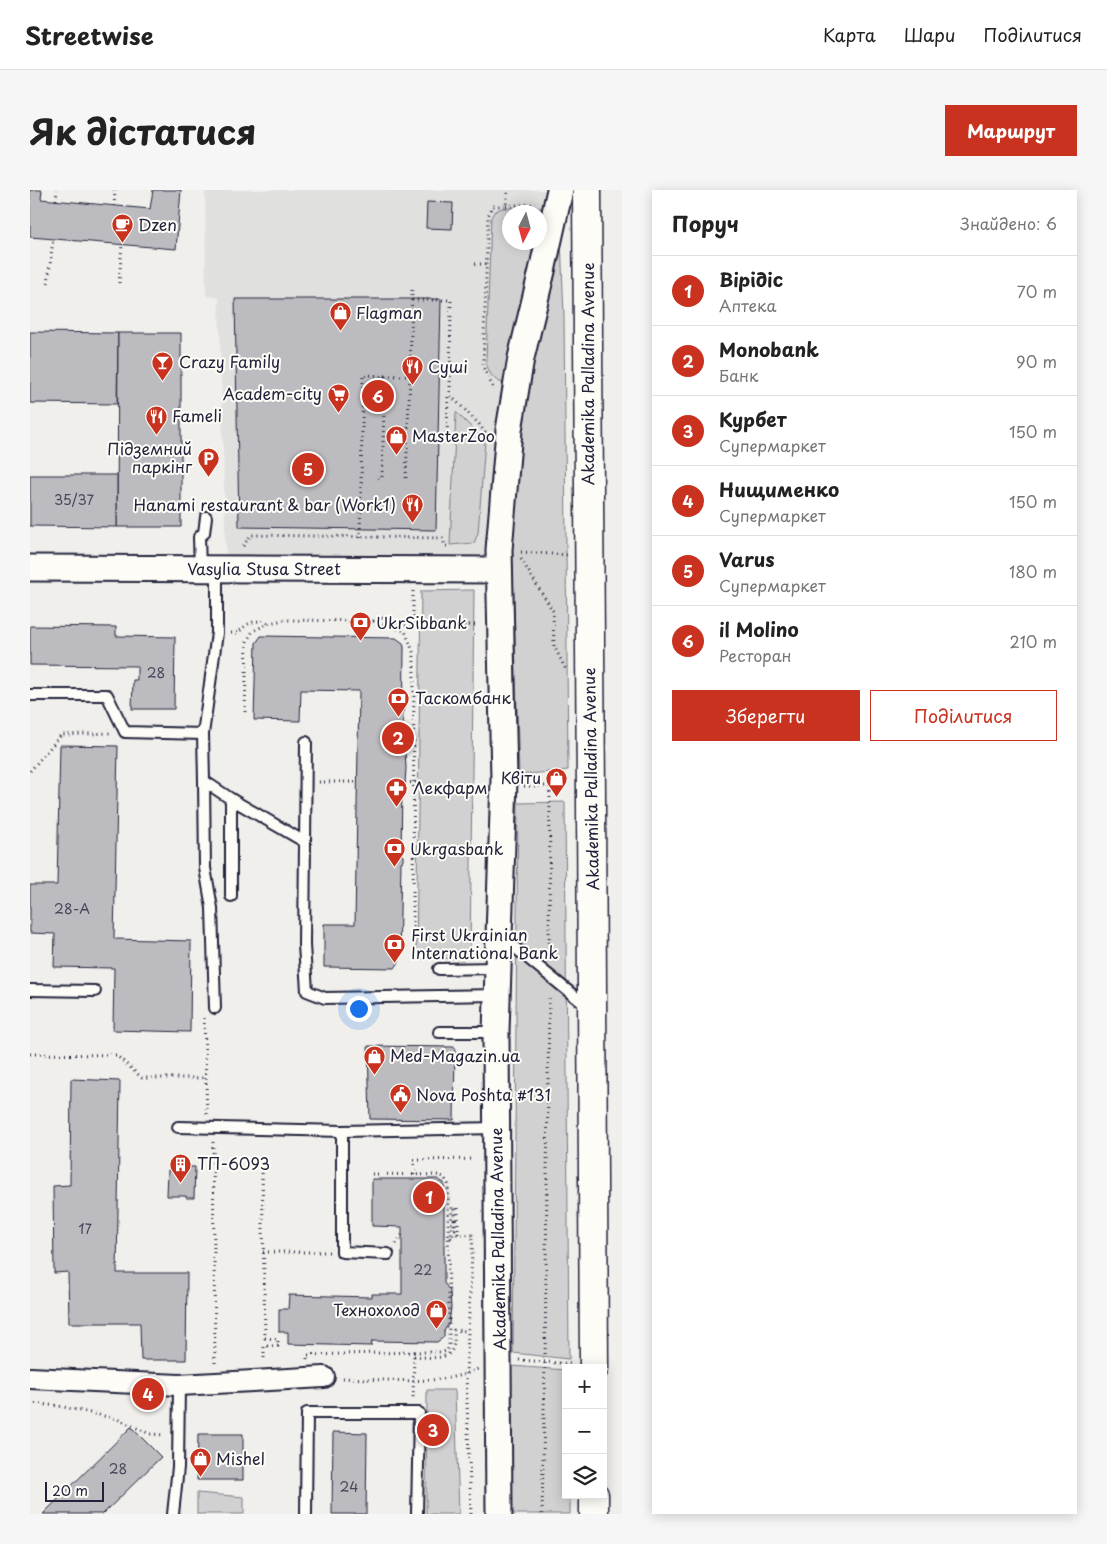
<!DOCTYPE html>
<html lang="uk">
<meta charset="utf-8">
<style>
body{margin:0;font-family:"Playpen Sans",sans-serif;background:#f6f6f6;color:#222}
.controls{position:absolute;right:15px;bottom:15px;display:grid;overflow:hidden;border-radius:0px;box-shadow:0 2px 12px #0003}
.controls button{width:45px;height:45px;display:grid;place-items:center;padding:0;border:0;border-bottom:1px solid #e0e0e0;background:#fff;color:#222;font:25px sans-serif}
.compass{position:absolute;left:472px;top:15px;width:45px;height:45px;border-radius:50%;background:#fff;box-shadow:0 2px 12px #0003;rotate:186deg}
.scale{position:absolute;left:15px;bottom:12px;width:59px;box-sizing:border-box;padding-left:5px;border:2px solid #22223b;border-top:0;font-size:14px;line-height:18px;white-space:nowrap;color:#22223b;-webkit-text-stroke:4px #fdfcf7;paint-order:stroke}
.you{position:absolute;left:328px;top:818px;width:18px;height:18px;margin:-12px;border:4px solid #fff;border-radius:50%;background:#1a73e8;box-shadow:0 0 0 8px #1a73e833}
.badge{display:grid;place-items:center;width:32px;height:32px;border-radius:50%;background:#c8321e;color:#fff;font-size:16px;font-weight:700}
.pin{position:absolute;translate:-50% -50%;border:2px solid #fff;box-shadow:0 1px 5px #0006}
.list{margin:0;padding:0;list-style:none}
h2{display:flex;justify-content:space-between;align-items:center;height:65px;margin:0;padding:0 20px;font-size:21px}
h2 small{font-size:16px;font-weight:400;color:#767676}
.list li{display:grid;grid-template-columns:32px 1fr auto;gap:15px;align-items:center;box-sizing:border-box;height:70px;padding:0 20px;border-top:1px solid #e0e0e0}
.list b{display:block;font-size:19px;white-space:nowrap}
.list p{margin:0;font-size:16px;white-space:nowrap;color:#767676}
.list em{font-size:16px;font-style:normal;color:#767676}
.actions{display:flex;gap:10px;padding:15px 20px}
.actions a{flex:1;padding:11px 0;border:1px solid #c8321e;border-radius:0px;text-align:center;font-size:18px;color:#c8321e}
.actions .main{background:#c8321e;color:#fff}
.icon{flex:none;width:28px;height:28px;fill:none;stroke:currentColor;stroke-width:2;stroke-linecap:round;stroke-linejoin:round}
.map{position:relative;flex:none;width:592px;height:1324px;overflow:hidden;border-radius:0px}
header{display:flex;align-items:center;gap:30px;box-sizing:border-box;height:70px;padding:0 25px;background:#fff;border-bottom:1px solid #e0e0e0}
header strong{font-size:24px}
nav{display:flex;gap:28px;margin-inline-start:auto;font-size:18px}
.intro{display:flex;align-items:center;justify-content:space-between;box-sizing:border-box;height:120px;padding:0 30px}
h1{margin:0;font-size:35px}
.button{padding:12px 22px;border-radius:0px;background:#c8321e;color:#fff;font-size:18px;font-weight:700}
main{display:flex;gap:30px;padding:0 30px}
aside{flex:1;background:#fff;border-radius:0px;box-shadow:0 2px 12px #0003}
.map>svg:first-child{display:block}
.built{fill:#e0e0df;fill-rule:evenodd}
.green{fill:#d2d1d1;stroke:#7a7a86}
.building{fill:#bcbcc0;stroke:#22223b}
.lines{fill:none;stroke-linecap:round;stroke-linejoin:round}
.service-casing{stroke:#22223b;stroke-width:14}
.minor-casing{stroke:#22223b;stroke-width:24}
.tertiary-casing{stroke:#22223b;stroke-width:29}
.trunk-casing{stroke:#22223b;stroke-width:31}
.path{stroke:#22223b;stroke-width:3;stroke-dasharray:1 4;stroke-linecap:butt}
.service{stroke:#fdfcf7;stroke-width:10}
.minor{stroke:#fdfcf7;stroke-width:20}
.tertiary{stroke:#fdfcf7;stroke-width:25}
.trunk{stroke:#fdfcf7;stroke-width:28}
.labels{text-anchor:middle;stroke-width:4;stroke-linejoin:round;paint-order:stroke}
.number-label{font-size:14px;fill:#48485c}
.poi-label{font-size:16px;fill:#22223b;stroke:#fdfcf7;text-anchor:start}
.street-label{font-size:16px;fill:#22223b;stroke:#fdfcf7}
</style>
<header>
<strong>Streetwise</strong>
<nav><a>Карта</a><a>Шари</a><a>Поділитися</a></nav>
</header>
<div class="intro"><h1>Як дістатися</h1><a class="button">Маршрут</a></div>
<main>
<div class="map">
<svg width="592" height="1324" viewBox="0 0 592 1324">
<rect width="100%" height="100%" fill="#f0efec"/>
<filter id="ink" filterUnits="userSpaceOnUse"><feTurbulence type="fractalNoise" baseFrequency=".02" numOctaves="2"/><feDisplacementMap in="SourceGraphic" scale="10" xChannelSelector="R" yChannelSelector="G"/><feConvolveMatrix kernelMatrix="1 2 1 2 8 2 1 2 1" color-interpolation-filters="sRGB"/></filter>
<g filter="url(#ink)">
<!-- built -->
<path class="built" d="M175 0H526L457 373 196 370 189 108 177 106 176 103ZM480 22H510V52H480Z"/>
<!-- green -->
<g class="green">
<path d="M472 18H512L510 29V22H480V52L505 53 477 194C465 192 459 185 456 172L461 28 464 22Z"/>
<path d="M530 20 534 127 538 580 489 585 482 346 494 176Z"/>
<path d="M426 222 455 251 448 343 444 353 420 355Z"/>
<path d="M444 400 440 768 386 769 391 401Z"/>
<path d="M535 612 539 1169 483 1163 488 613Z"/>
<path d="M481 1176 536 1180V1305H540V1324H481Z"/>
<path d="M397 1200H425L429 1324H396Z"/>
<path d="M167 1303 214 1307V1324H167Z"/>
</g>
<!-- building -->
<g class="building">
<path d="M0 0H12L11 9 120 19 123 0H151L146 59 0 47Z"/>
<path d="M397 12 423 13 422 39 396 38Z"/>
<path d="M205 109H411L406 340 209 337Z"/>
<path d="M0 142 88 143 87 214 0 213Z"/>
<path d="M88 143H151V337H87Z"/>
<path d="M0 285H87V337L0 336Z"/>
<path d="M0 436 86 437V446L145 447 144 519H102L103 490H107V476L0 475Z"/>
<path d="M231 446 366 448 373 453 374 457 373 556 375 561 376 578 375 593 372 597 371 664 373 666V671L371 672 369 772 365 778 294 777V734H325L329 501 271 500 270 531 224 530 226 453Z"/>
<path d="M30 555 88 556 84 749 161 751 160 842 83 840 84 778 24 777 25 744 0 743V695H27Z"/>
<path d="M338 856 425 857 424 930 340 929Z"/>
<path d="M41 889 90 891 87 1083H157L156 1170H111L110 1133H39L38 1082 24 1083 23 996 40 995Z"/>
<path d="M157 977H165L164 1008H156V1006H137L138 980H157Z"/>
<path d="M342 989H407L414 993V1093L420 1101 421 1118 419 1133 414 1141V1147L407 1152 342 1151 341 1156 258 1154V1142H249V1119H258L259 1105 342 1107V1104H372V1037L342 1036Z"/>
<path d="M101 1237 131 1267 73 1324H13Z"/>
<path d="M303 1242 337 1243 336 1324H302Z"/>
<path d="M168 1244H213V1290H167Z"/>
</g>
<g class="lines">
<defs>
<g id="service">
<path d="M170 378 169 347 174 343 176 327"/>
<path d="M187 379V443L173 544 174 591 201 609 275 652"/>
<path d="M0 505H77L95 542 173 544"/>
<path d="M276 552 274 755 277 801 295 808 467 805"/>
<path d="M174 591 175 678 182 718 185 818"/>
<path d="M201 609V706"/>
<path d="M472 747 559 818"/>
<path d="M409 779 467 778"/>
<path d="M0 800 65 801"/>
<path d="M409 842H465"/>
<path d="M148 937 312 941 467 938"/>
<path d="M312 941V1062L358 1064"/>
<path d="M143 1324 148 1277 149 1195"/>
<path d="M276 1324 277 1223H389L387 1324"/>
</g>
<path id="minor" d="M0 1188 149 1195 294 1187"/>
<g id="tertiary">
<path d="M0 378 469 380"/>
<path d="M469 1324 466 842 474 589 469 360 479 240 491 168 512 81 530 0"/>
</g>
<g id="trunk">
<path d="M557 0C558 393 564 785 564 1178"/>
<path d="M564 1305V1324"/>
</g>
</defs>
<!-- service casing -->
<use href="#service" class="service-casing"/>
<!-- minor casing -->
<use href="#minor" class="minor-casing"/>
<!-- tertiary casing -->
<use href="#tertiary" class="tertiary-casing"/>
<!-- trunk casing -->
<use href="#trunk" class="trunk-casing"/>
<!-- path -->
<g class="path">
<path d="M26 10 27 0"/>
<path d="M84 16 85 0"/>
<path d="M476 16 506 14"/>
<path d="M445 74H457"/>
<path d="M18 93 23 49"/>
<path d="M89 93 92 54"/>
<path d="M382 110H421L420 205 449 234 456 244"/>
<path d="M355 186H380L382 99"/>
<path d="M463 197 453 177 458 26 463 16H476L478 0"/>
<path d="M417 253 418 205"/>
<path d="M376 288 380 186"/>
<path d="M330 348 333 185 355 186 352 288 345 287"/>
<path d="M213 356 221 345 413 348 415 356H417"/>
<path d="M491 362 538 365"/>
<path d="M491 369 523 421 524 456 536 480"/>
<path d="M383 401V435H448"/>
<path d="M343 431 349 427 372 436 383 435"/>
<path d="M201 443H208C218 432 225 429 239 433"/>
<path d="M215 522 217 451 223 441 240 433 254 430 343 431 375 441 384 464 383 747"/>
<path d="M0 581 31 545 80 543"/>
<path d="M289 592H327"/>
<path d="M375 593 390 592V603L453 597"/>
<path d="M494 596H538"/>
<path d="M519 768 520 596"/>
<path d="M174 828 177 924"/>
<path d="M0 864 86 865 112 888H176"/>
<path d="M183 952 185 1173"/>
<path d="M232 978 235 1148 248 1149V1156H234V1171"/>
<path d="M342 984 407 985 414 987 418 994 419 1156 417 1161 413 1162H384L383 1210"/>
<path d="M384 985V970L444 969"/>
<path d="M428 1044V1018L426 1017 425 1039H424V1018L422 1017 421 1048H423V1044L443 1045"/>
<path d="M366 1054 372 1045"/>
<path d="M233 1062H299"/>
<path d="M384 1166C396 1167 419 1172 423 1157 425 1152 424 1145 424 1140L438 1141"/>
<path d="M277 1169V1165L384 1162"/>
<path d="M489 1170 543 1174"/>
<path d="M313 1188C354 1189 410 1197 448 1179"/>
<path d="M0 1213 29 1216 87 1229 120 1244 135 1245"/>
<path d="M441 1324 436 1184 443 1044"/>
<path d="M512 1324 515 1172 519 804"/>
</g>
<!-- service -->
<use href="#service" class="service"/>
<!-- minor -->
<use href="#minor" class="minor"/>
<!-- tertiary -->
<use href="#tertiary" class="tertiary"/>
<!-- trunk -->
<use href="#trunk" class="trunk"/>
</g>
</g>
<!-- icons -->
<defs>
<symbol id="cafe-pin" viewBox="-11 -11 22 30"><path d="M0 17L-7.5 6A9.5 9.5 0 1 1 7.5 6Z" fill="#c8321e" stroke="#fdfcf7"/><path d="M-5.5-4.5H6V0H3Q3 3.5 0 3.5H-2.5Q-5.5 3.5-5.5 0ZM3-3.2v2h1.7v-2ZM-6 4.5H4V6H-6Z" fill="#fff"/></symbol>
<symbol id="shop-pin" viewBox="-11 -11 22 30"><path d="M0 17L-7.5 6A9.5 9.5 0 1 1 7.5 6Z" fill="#c8321e" stroke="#fdfcf7"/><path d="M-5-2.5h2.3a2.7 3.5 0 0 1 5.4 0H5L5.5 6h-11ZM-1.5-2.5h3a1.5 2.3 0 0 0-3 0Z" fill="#fff"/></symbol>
<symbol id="bar-pin" viewBox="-11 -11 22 30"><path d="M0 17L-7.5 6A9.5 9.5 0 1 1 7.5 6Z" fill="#c8321e" stroke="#fdfcf7"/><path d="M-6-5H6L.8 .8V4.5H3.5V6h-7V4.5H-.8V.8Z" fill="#fff"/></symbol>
<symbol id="restaurant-pin" viewBox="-11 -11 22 30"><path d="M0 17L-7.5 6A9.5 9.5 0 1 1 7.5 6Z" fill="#c8321e" stroke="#fdfcf7"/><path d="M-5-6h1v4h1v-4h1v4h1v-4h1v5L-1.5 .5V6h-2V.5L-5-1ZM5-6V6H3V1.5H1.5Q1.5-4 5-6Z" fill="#fff"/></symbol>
<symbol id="supermarket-pin" viewBox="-11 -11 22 30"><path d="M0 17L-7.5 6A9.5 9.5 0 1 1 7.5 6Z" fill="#c8321e" stroke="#fdfcf7"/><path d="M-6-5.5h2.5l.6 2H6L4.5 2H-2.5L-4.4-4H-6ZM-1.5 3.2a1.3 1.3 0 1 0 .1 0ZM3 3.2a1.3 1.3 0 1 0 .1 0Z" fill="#fff"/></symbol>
<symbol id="parking-pin" viewBox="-11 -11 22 30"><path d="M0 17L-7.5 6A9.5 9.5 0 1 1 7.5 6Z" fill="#c8321e" stroke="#fdfcf7"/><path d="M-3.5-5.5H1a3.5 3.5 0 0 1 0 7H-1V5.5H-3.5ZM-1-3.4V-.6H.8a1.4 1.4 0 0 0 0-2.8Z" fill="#fff"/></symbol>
<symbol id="bank-pin" viewBox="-11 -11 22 30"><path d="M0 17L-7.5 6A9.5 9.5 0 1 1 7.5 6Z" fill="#c8321e" stroke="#fdfcf7"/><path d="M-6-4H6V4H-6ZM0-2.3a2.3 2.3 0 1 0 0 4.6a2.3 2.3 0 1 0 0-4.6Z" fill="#fff"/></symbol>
<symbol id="pharmacy-pin" viewBox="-11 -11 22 30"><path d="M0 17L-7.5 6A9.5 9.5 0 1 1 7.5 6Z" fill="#c8321e" stroke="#fdfcf7"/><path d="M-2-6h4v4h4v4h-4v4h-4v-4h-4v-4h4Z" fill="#fff"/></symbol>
<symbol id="civic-pin" viewBox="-11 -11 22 30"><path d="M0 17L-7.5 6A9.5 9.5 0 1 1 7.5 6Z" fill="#c8321e" stroke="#fdfcf7"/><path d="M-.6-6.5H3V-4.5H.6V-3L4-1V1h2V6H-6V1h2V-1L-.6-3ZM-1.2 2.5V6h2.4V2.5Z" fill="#fff"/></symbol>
<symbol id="building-pin" viewBox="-11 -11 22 30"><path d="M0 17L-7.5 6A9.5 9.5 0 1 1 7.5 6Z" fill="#c8321e" stroke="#fdfcf7"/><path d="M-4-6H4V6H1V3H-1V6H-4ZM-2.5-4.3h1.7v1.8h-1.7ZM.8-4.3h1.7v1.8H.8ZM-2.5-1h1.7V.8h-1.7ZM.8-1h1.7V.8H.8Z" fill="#fff"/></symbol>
</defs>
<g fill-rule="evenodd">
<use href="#cafe-pin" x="80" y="22" width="25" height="34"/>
<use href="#shop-pin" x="298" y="110" width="25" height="34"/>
<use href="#bar-pin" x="120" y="160" width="25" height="34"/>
<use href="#restaurant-pin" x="370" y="164" width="25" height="34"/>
<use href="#supermarket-pin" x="296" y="192" width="25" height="34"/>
<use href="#restaurant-pin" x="114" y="214" width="25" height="34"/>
<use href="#shop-pin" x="354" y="234" width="25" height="34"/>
<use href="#parking-pin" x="166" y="256" width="25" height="34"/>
<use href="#restaurant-pin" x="370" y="302" width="25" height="34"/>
<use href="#bank-pin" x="318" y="420" width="25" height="34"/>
<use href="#bank-pin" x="356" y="496" width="25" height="34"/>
<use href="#shop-pin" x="514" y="576" width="25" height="34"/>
<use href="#pharmacy-pin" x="354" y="586" width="25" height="34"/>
<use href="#bank-pin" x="352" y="646" width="25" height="34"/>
<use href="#bank-pin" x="352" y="742" width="25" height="34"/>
<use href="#shop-pin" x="332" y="854" width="25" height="34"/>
<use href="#civic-pin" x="358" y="892" width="25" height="34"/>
<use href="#building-pin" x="138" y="962" width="25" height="34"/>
<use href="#shop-pin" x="394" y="1108" width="25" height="34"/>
<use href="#shop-pin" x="158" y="1256" width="25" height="34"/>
</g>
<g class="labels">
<!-- number labels -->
<g class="number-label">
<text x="44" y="315">35/37</text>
<text x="126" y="488">28</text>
<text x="42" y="724">28-А</text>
<text x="55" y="1044">17</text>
<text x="393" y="1085">22</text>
<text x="88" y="1284">28</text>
<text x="319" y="1302">24</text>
</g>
<!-- poi labels -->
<g class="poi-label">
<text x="108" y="41">Dzen</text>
<text x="326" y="129">Flagman</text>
<text x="149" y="178">Crazy Family</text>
<text x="398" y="183">Суші</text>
<text x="292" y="210" text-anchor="end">Academ-city</text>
<text x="142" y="232">Fameli</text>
<text x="382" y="252">MasterZoo</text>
<text x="162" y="265" text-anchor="end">Підземний<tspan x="162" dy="18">паркінг</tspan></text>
<text x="366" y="321" text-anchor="end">Hanami restaurant &amp; bar (Work1)</text>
<text x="346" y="439">UkrSibbank</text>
<text x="385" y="514">Таскомбанк</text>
<text x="511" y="594" text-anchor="end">Квіти</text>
<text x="383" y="604">Лекфарм</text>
<text x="380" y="665">Ukrgasbank</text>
<text x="381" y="751">First Ukrainian<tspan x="381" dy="18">International Bank</tspan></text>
<text x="360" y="872">Med-Magazin.ua</text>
<text x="386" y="911">Nova Poshta #131</text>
<text x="167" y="980">ТП-6093</text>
<text x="390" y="1126" text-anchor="end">Технохолод</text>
<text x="186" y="1275">Mishel</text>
</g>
<!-- street labels -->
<g class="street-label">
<text transform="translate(558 184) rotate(-90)" y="6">Akademika Palladina Avenue</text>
<text x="234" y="385">Vasylia Stusa Street</text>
<text transform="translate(561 589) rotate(-91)" y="6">Akademika Palladina Avenue</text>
<text transform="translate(468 1049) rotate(-91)" y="6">Akademika Palladina Avenue</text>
</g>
</g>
</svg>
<div class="controls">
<button>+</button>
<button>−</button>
<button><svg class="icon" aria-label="layers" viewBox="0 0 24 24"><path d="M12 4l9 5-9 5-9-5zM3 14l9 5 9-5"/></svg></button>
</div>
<svg class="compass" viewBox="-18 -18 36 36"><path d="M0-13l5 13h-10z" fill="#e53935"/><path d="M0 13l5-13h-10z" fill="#767676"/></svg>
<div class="scale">20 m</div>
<div class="you"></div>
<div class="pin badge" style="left:399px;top:1007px">1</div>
<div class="pin badge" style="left:368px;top:548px">2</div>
<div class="pin badge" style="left:403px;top:1240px">3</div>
<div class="pin badge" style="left:118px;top:1204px">4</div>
<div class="pin badge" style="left:278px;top:279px">5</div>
<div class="pin badge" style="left:348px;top:206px">6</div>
</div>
<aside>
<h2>Поруч<small>Знайдено: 6</small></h2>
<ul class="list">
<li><span class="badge">1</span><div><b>Вірідіс</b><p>Аптека</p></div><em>70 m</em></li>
<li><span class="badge">2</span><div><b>Monobank</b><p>Банк</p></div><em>90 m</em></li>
<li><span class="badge">3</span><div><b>Курбет</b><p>Супермаркет</p></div><em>150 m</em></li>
<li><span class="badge">4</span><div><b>Нищименко</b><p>Супермаркет</p></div><em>150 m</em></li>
<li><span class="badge">5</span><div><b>Varus</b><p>Супермаркет</p></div><em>180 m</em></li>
<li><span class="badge">6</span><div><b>il Molino</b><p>Ресторан</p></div><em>210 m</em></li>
</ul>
<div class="actions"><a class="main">Зберегти</a><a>Поділитися</a></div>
</aside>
</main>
